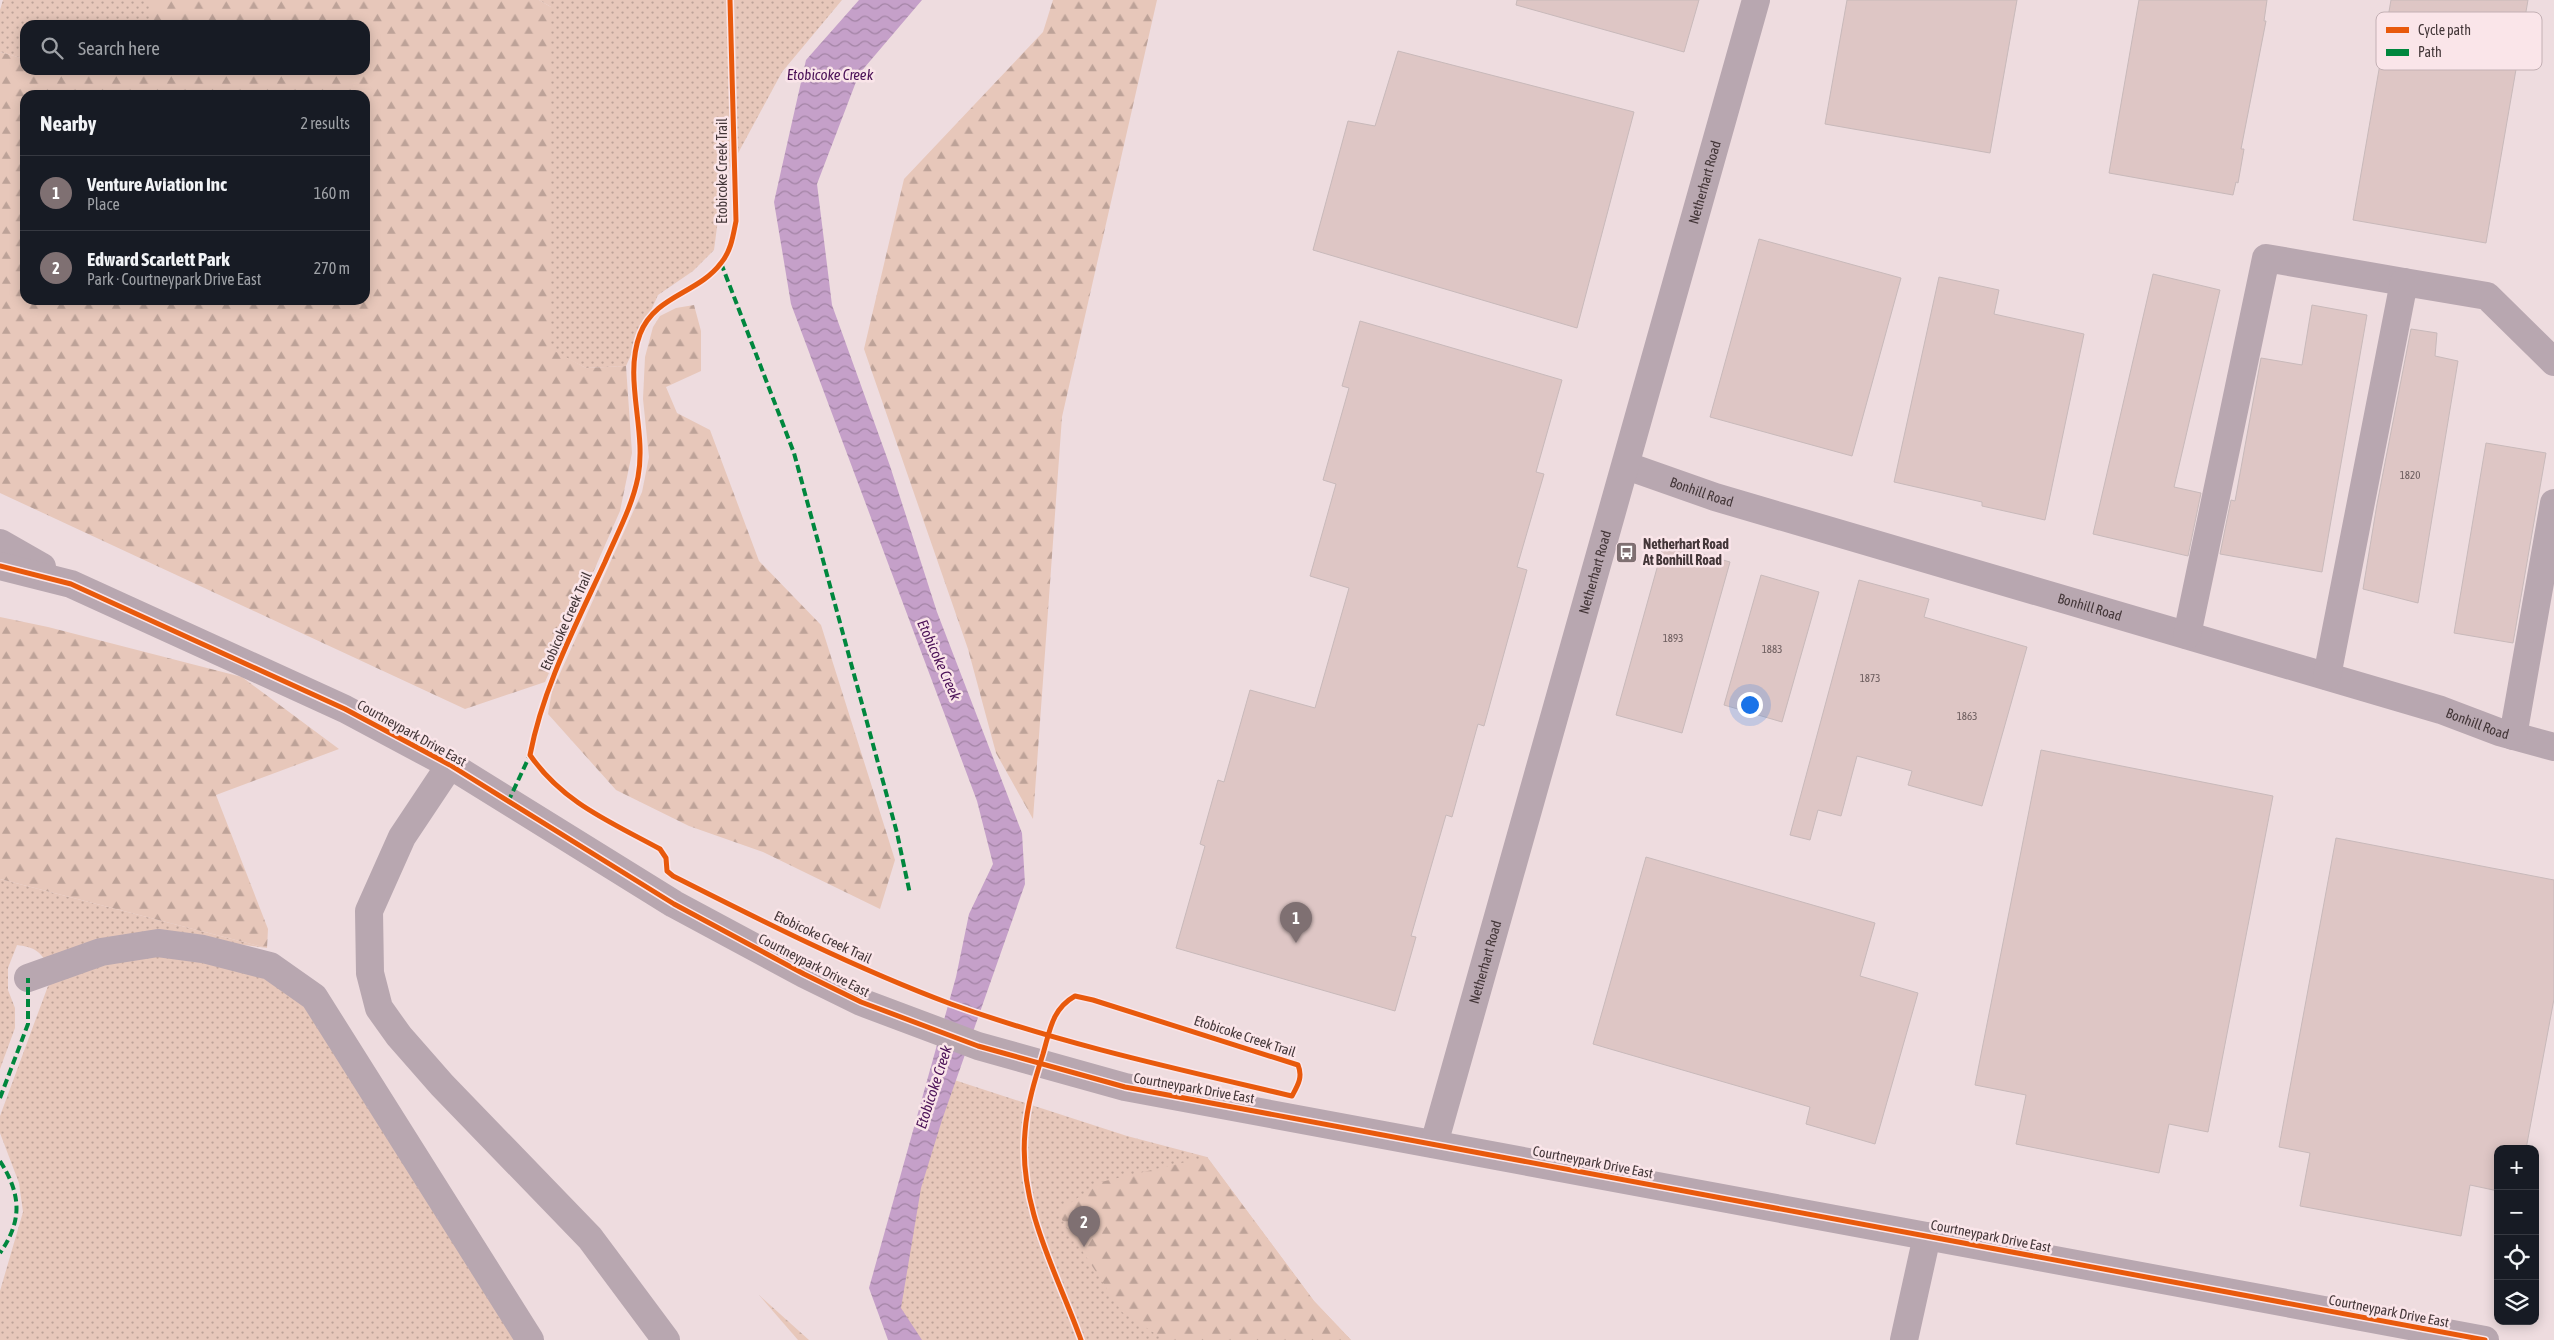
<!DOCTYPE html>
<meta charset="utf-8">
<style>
body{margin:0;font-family:"Asap Condensed",sans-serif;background:#20242c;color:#f1f3f6}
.controls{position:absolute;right:15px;bottom:15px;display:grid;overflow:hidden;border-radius:10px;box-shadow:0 2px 12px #0003}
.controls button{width:45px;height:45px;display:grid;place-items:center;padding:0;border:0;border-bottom:1px solid #363941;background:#171b24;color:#f1f3f6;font:25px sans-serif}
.you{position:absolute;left:1749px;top:704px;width:18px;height:18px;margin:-12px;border:4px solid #fff;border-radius:50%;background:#1a73e8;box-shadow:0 0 0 8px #1a73e833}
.badge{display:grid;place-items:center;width:32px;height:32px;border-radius:50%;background:#7f7072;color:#fff;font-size:16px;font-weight:700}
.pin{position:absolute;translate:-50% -41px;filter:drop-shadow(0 1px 2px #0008)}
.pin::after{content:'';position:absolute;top:26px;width:18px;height:15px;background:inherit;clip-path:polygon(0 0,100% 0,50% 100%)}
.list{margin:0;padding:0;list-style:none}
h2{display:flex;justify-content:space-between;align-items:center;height:65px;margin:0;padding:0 20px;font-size:21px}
h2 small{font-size:16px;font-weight:400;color:#9ea1a6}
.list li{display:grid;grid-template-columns:32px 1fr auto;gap:15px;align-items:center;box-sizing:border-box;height:75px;padding:0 20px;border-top:1px solid #363941}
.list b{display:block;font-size:19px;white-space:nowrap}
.list p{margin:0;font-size:16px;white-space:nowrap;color:#9ea1a6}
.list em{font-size:16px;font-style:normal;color:#9ea1a6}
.icon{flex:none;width:28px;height:28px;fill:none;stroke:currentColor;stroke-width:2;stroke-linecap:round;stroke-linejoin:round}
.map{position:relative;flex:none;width:2554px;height:1340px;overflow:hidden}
.search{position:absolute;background:#171b24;box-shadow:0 2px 12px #0003;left:20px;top:20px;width:350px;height:55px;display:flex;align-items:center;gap:12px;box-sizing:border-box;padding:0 18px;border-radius:15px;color:#9ea1a6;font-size:19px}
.panel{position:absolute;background:#171b24;box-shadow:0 2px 12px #0003;left:20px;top:90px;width:350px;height:215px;border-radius:15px}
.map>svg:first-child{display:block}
.green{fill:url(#green-dots)}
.forest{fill:url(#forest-firs);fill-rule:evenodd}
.water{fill:url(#water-waves)}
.building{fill:#dec6c5;stroke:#c8b9ba}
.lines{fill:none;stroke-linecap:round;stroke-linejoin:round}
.minor{stroke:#b8a7b0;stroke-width:28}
.quiet{stroke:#00873e;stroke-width:4;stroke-dasharray:8 4;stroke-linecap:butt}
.cycleway-casing{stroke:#fae5e9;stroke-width:8}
.cycleway{stroke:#e8590c;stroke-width:5}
.labels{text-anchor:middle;stroke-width:5;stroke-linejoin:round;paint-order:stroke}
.number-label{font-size:11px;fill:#6a5b5c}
.street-label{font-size:14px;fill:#433638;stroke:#fae5e9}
.poi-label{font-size:14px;font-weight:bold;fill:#433638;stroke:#fae5e9;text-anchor:start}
.water-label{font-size:15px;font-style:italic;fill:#4b1157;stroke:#fae5e9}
.key{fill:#fae5e9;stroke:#c3b0b4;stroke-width:1}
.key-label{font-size:14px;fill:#433638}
</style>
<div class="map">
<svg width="2554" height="1340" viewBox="0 0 2554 1340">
<defs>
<pattern id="green-dots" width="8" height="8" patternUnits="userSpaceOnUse" patternTransform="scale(1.25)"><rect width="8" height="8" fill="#e7c7ba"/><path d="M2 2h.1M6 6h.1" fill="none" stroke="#bda298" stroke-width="1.8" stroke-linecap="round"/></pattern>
<pattern id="forest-firs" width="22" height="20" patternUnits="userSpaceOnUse" patternTransform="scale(1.25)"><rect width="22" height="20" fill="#e7c7ba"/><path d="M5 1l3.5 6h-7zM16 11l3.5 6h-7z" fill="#bda298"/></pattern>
<pattern id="water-waves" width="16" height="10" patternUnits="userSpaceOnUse" patternTransform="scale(1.25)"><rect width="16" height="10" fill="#c5a0c9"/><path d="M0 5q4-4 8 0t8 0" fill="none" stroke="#a283a4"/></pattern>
</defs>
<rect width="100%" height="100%" fill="#eedcdf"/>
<!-- green -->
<g class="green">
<path d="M3 0H151L154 18 146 25H25V59L0 52V10Z"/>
<path d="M539 0H842L782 72 723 181 714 250 693 271 658 295 626 366 586 368 551 350V7Z"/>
<path d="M0 879 267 948 191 938 48 967C42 951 33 947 17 945L8 968V990L15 1008V1028L0 1069Z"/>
<path d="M145 955 241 965 308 1004 520 1340H0V1291L23 1212 19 1183 0 1133V1116L48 986 85 963Z"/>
<path d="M939 1075 1127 1136 1207 1157 1314 1301 1351 1340H900L898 1192Z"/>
</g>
<!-- forest -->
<g class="forest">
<path d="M149 0H539L551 7V349L586 368 626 366 632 453 620 511 545 682 465 709 0 493V52L25 59V70H68L81 74 86 70H365V25H148L152 22ZM25 95H365V300H25Z"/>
<path d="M1053 0H1157L1062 417 1033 819 996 753 968 649 864 349 904 179 1043 32Z"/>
<path d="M694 305 701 331V371L666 387 677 413 710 430 759 561 821 625 895 860 880 909 763 852 689 826 616 790 548 714 552 691 642 492 649 457 643 399 645 357 653 327 660 316 676 308Z"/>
<path d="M0 617 48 627 242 677 339 749 216 795 268 929 267 948 0 879Z"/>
<path d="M1207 1157 1314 1301 1351 1340H1165L1122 1312 1057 1212 1101 1182Z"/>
<path d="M759 1295 809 1340H798Z"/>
</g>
<!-- water -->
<path class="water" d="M859 0H922L859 74 817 184 832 305 890 466 937 612 1022 833 1025 884 942 1120 921 1188 901 1308 922 1340H888L869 1288 956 977 969 914 993 864 977 801 791 304 774 202 806 60Z"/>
<!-- building -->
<g class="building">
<path d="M1517 0H1699L1684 52 1516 5Z"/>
<path d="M1847 0H2017L1990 153 1825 124Z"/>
<path d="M2139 0H2267L2264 21H2266L2241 149H2244L2238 183 2236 182 2233 195 2109 173Z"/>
<path d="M2391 0H2528L2486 243 2353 220Z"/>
<path d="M1398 51 1634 112 1577 328 1313 250 1348 121 1375 126Z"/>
<path d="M1759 239 1901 278 1852 456 1710 417Z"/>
<path d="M2153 274 2220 290 2174 487 2201 493 2188 556 2093 534Z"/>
<path d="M1939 277 1999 290 1994 314 2084 334 2045 520 1982 506V502L1894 482Z"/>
<path d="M2312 305 2367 315 2322 572 2220 554 2231 500 2235 501 2261 358 2302 365Z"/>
<path d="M1360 321 1562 380 1536 472 1544 474 1517 567 1527 570 1484 726 1478 724 1452 817 1446 815 1411 936 1416 937 1395 1011 1176 948 1205 846 1200 844 1218 780 1224 782 1250 690 1315 708 1349 588 1310 576 1336 484 1323 480 1349 388 1342 386Z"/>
<path d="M2411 329 2437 333 2435 356 2458 361 2418 603 2363 589 2377 504Z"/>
<path d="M2486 443 2546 453 2513 643 2454 633Z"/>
<path d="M1664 543 1730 562 1682 733 1616 715Z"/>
<path d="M1761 575 1819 592 1782 722 1724 705Z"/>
<path d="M1859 580 1929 599 1924 617 2027 647 1982 806 1908 785 1912 771 1857 756 1841 816 1818 810 1810 840 1790 835Z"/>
<path d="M2041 750 2273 796 2208 1132 2169 1124 2159 1173 2016 1144 2026 1095 1975 1085Z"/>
<path d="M2336 838 2554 880V999L2526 1149H2498V1191L2470 1185 2461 1236 2300 1206 2310 1153 2279 1147Z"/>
<path d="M1646 857 1875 923 1860 976 1918 993 1875 1144 1806 1124 1810 1107 1593 1044Z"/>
</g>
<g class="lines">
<!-- minor -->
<g class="minor">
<path id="s1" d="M1627 466 1715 497 2441 710 2499 732 2554 747"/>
<path d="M0 543 42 567"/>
<path d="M0 566 71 584 345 709 450 765 674 904 804 974 861 1002 978 1046 1125 1087 2485 1340"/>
<path d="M2187 635 2266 258 2404 282"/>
<path d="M2327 676 2404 282 2487 296 2554 362"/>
<path d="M2513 736 2554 503"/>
<path d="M450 765 402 837 369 911 370 973 379 1008 399 1036 442 1085 590 1238 666 1340"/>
<path d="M28 978 101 952 158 943 203 949 270 966 314 997 530 1340"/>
<path id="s2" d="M1434 1144 1756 0"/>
<path d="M1904 1340 1927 1236"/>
</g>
<!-- quiet -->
<g class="quiet">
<path d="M721 263 794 453 897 833 910 894"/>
<path d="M508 802 530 755"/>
<path d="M0 1098 28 1024V978"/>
<path d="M0 1161C21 1194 23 1220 0 1253"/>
</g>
<defs>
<g id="cycleway">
<path d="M730 0 736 221C733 236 731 251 721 263 698 294 655 295 640 334 623 379 647 430 638 477 632 507 617 534 605 562 576 625 543 687 530 755 563 803 611 822 660 849L666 858 667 871 673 876C764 922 855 968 951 1004 1062 1044 1177 1069 1292 1096 1298 1085 1303 1077 1298 1065L1093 1000 1075 996C1052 1009 1050 1030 1043 1054 1035 1079 1027 1105 1025 1132 1018 1206 1057 1273 1081 1340"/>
<path d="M0 566 71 584 345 709 450 765 674 904 804 974 861 1002 978 1046 1125 1087 2485 1340"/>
</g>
</defs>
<!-- cycleway casing -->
<use href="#cycleway" class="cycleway-casing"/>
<!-- cycleway -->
<use href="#cycleway" class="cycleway"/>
</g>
<!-- icons -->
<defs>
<symbol id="bus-square" viewBox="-11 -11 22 22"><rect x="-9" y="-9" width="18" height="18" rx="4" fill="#7f7072" stroke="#fae5e9"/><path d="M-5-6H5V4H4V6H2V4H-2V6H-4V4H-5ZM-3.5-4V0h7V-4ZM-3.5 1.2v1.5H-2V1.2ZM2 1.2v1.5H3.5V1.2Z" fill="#fff"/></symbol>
</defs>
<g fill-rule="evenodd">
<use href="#bus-square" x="1614" y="540" width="25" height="25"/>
</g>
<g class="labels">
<!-- number labels -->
<g class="number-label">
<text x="2410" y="479">1820</text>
<text x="1673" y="642">1893</text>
<text x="1772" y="653">1883</text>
<text x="1870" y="682">1873</text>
<text x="1967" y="720">1863</text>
</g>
<!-- street labels -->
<g class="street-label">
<text transform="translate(722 171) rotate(-90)" y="5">Etobicoke Creek Trail</text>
<text dy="5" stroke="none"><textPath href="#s2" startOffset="999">Netherhart Road</textPath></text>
<text dy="5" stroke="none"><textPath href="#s1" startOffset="79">Bonhill Road</textPath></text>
<text dy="5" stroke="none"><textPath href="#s2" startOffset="594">Netherhart Road</textPath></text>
<text dy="5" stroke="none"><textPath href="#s1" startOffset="484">Bonhill Road</textPath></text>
<text transform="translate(566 621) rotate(-66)" y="5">Etobicoke Creek Trail</text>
<text dy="5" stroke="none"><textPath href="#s1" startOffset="889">Bonhill Road</textPath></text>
<text transform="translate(412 733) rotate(29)" y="5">Courtneypark Drive East</text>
<text transform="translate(823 937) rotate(25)" y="5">Etobicoke Creek Trail</text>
<text dy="5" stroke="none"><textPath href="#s2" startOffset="189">Netherhart Road</textPath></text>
<text transform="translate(814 965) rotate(27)" y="5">Courtneypark Drive East</text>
<text transform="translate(1245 1036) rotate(18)" y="5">Etobicoke Creek Trail</text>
<text transform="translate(1194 1088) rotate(10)" y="5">Courtneypark Drive East</text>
<text transform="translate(1593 1162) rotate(11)" y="5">Courtneypark Drive East</text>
<text transform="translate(1991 1236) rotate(11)" y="5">Courtneypark Drive East</text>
<text transform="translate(2389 1311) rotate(11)" y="5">Courtneypark Drive East</text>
</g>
<!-- poi labels -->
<g class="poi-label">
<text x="1643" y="549">Netherhart Road<tspan x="1643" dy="16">At Bonhill Road</tspan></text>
</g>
<!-- water labels -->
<g class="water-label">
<text x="830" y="80">Etobicoke Creek</text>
<text transform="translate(939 660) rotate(66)" y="5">Etobicoke Creek</text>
<text transform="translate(934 1087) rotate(-72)" y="5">Etobicoke Creek</text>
</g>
</g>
<!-- legend -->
<rect x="2376" y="12" width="166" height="58" rx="8" class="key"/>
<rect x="2386" y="27" width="23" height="6" fill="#e8590c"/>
<rect x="2386" y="49" width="23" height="7" fill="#00873e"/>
<g class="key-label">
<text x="2418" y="35">Cycle path</text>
<text x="2418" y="57">Path</text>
</g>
</svg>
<div class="controls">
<button>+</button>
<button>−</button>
<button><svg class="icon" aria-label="locate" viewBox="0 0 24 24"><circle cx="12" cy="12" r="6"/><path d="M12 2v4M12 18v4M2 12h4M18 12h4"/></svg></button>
<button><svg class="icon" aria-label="layers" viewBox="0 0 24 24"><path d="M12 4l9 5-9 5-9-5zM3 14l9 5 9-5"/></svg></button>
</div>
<div class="you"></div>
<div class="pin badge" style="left:1296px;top:943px">1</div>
<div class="pin badge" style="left:1084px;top:1247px">2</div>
<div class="search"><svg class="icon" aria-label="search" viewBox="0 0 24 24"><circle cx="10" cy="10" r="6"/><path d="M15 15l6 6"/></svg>Search here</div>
<section class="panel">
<h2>Nearby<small>2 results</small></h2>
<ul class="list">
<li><span class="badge">1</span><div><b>Venture Aviation Inc</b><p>Place</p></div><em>160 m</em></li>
<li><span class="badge">2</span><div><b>Edward Scarlett Park</b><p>Park · Courtneypark Drive East</p></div><em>270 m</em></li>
</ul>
</section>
</div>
